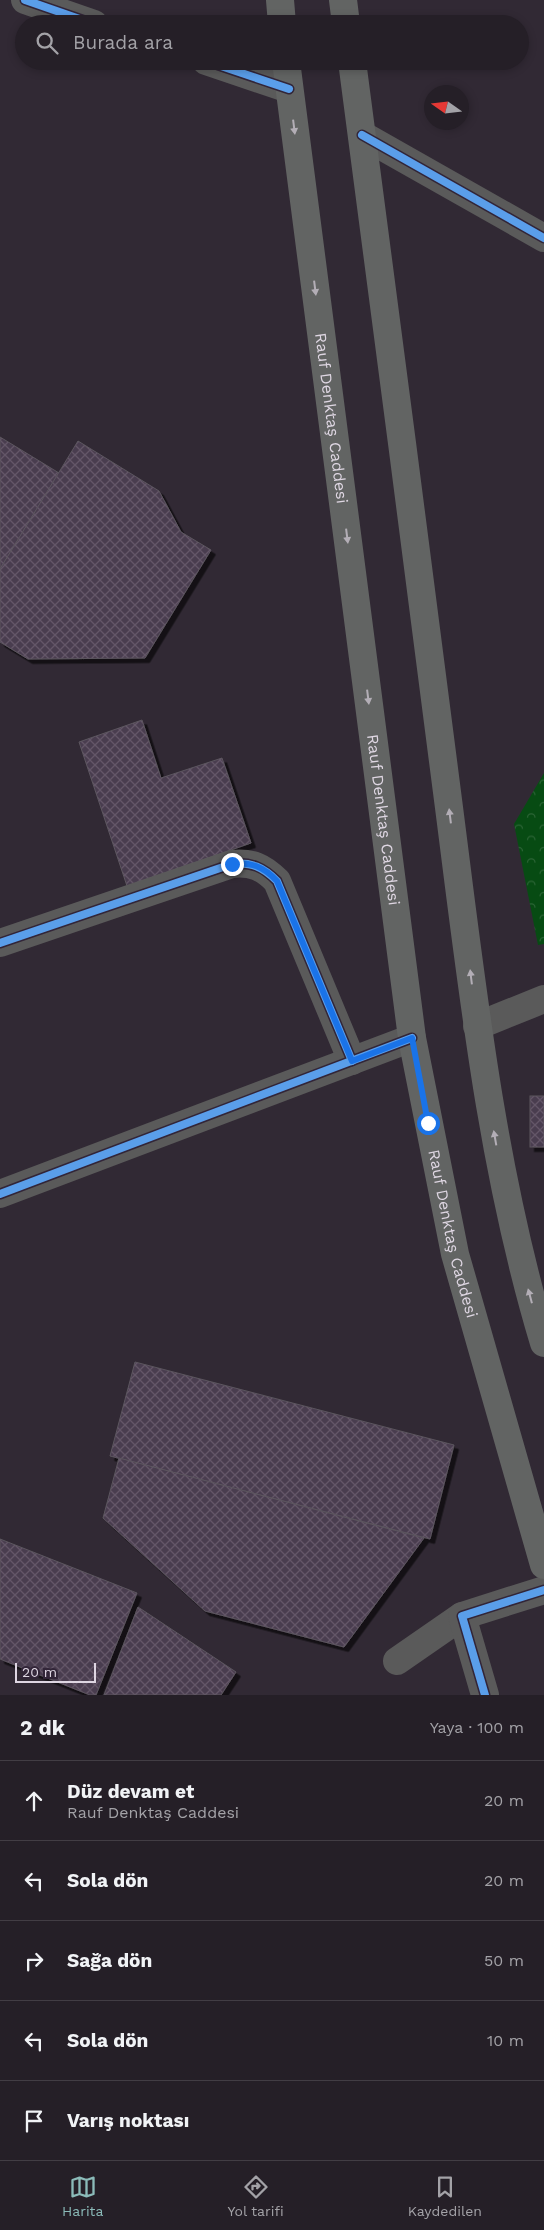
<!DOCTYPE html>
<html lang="tr">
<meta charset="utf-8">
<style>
body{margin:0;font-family:"Work Sans",sans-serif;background:#312c33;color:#f1f3f6}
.compass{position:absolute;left:424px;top:85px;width:45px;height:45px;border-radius:50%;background:#251f27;box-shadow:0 2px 8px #0003;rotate:284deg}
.scale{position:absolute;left:15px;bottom:12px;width:81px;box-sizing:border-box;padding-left:5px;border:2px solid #ded6e2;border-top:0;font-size:14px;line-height:18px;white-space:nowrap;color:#ded6e2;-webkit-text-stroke:4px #322538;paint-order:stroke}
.stop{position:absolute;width:15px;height:15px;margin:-11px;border:4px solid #1a73e8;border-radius:50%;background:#fff}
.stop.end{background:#1a73e8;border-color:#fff;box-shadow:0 1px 5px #0008}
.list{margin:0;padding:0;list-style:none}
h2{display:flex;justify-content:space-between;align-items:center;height:65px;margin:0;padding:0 20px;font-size:21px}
h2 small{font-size:16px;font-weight:400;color:#a3a2a7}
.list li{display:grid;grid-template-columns:32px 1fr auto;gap:15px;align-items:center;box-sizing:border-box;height:80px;padding:0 20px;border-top:1px solid #423d44}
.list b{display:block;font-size:19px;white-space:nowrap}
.list p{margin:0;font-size:16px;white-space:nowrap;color:#a3a2a7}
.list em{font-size:16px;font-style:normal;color:#a3a2a7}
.icon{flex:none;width:28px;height:28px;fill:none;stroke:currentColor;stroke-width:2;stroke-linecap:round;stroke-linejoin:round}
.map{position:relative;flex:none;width:544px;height:1695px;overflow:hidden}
.search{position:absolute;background:#251f27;box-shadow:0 2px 8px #0003;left:15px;right:15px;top:15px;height:55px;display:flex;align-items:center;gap:12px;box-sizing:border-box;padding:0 18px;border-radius:28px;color:#a3a2a7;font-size:19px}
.sheet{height:465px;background:#251f27}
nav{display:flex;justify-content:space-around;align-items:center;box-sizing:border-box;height:70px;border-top:1px solid #423d44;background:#251f27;font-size:14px;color:#a3a2a7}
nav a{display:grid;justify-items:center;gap:2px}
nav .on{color:#8bbbb9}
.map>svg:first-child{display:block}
.forest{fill:url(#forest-crowns)}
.building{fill:url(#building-cross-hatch);stroke:#5c565f;filter:url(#shadow)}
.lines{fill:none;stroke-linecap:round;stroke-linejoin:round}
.minor{stroke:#5a5a5a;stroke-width:28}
.major{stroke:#626463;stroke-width:28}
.cycleway-casing{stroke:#322538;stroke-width:11}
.cycleway{stroke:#5a9eea;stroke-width:8}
.oneway{fill:#b3aeb6}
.route{stroke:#1a73e8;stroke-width:6}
.labels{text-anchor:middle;stroke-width:5;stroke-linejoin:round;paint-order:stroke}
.street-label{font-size:16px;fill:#ded6e2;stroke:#322538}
</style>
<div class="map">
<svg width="544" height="1695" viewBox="0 0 544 1695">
<defs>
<pattern id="forest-crowns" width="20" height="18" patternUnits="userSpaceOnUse" patternTransform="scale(1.25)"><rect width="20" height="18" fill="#074b13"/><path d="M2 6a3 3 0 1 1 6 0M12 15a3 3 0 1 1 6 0" fill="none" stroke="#2b6435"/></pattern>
<pattern id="building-cross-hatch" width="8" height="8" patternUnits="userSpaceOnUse" patternTransform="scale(1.25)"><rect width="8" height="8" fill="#4a3c4f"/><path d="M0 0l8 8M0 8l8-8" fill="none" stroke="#645768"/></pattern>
<filter id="shadow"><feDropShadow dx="4.5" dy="4.5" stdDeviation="0" flood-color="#0009"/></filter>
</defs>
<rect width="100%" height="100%" fill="#312934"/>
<!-- forest -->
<path class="forest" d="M544 773V944L538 945 514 824Z"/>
<!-- building -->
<g class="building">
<path d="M0 437 59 473 0 569Z"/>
<path d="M78 441 159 491 181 532 211 550 145 658 28 659 0 642V569Z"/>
<path d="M142 720 161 778 222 758 251 843 127 886 79 742Z"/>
<rect x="530" y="1096" width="14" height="51"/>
<path d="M135 1362 454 1445 430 1539 110 1456Z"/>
<path d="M119 1458 424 1538 344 1647 205 1611 103 1518Z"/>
<path d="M0 1539 137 1593 96 1695H90L0 1659Z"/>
<path d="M138 1607 236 1672 221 1695H104Z"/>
</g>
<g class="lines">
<!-- minor -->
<g class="minor">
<path d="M25 0 94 24"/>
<path d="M206 61 289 89"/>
<path d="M362 135 544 238"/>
<path d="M0 943 232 864C252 862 263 867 277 881L352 1061"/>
<path d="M477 1026 544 999"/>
<path d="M0 1194 412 1038"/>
<path d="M397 1661 462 1616"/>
<path d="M485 1695 462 1616 544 1590"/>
</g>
<!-- major -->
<g class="major">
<path d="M280 0 282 24"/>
<path d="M343 0 346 24"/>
<path id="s1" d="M286 61 412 1038 455 1254 544 1565"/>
<path d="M352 61C385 305 415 548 447 792 471 977 490 1164 544 1343"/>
</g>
<defs>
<g id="cycleway">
<path d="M25 0 94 24"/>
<path d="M206 61 289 89"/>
<path d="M362 135 544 238"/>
<path d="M0 943 232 864C252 862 263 867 277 881L352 1061"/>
<path d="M0 1194 412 1038"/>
<path d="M485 1695 462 1616 544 1590"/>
</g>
</defs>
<!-- cycleway casing -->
<use href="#cycleway" class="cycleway-casing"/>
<!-- cycleway -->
<use href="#cycleway" class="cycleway"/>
</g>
<!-- one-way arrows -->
<defs><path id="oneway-solid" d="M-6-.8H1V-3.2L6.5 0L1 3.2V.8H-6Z" transform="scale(1.25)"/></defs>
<g class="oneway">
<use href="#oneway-solid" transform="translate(294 127) rotate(83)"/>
<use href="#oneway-solid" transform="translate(315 288) rotate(83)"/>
<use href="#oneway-solid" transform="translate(347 536) rotate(83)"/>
<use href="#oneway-solid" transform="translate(368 697) rotate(83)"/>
<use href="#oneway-solid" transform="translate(450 816) rotate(-97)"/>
<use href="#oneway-solid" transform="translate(471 977) rotate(-97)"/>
<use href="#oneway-solid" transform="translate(495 1138) rotate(-100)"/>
<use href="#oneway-solid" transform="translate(530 1296) rotate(-105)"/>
</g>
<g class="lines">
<!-- route -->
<path class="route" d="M232 864C252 862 264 867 277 881L352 1061 412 1038 428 1123"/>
</g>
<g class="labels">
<!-- street labels -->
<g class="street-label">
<text dy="6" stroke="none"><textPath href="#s1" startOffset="360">Rauf Denktaş Caddesi</textPath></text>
<text dy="6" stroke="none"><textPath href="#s1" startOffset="765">Rauf Denktaş Caddesi</textPath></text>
<text dy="6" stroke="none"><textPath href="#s1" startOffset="1185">Rauf Denktaş Caddesi</textPath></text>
</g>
</g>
</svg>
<svg class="compass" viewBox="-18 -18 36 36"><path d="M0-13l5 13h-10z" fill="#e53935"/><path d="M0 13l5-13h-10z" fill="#a3a2a7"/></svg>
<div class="scale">20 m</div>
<div class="stop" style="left:428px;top:1123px"></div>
<div class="stop end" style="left:232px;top:864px"></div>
<div class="search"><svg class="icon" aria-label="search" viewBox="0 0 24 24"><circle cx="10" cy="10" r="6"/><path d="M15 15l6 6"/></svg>Burada ara</div>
</div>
<section class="sheet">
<h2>2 dk<small>Yaya · 100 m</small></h2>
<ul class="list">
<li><svg class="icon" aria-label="ahead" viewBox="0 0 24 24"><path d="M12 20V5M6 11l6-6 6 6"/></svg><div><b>Düz devam et</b><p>Rauf Denktaş Caddesi</p></div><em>20 m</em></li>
<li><svg class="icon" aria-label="left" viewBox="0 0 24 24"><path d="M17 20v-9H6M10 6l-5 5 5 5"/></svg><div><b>Sola dön</b></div><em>20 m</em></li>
<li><svg class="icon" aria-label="right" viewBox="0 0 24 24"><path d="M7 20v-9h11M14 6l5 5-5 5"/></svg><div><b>Sağa dön</b></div><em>50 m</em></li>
<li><svg class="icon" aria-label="left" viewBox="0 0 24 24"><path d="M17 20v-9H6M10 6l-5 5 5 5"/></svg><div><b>Sola dön</b></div><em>10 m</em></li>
<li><svg class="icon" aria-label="arrive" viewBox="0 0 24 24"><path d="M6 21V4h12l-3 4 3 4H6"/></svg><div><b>Varış noktası</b></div></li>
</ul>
</section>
<nav>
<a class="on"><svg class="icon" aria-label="map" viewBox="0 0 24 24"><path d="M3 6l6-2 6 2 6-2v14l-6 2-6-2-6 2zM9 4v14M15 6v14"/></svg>Harita</a>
<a><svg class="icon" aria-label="directions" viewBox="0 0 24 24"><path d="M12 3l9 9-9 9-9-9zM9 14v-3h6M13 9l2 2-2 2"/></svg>Yol tarifi</a>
<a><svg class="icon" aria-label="saved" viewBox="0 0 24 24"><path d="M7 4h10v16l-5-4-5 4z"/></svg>Kaydedilen</a>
</nav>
